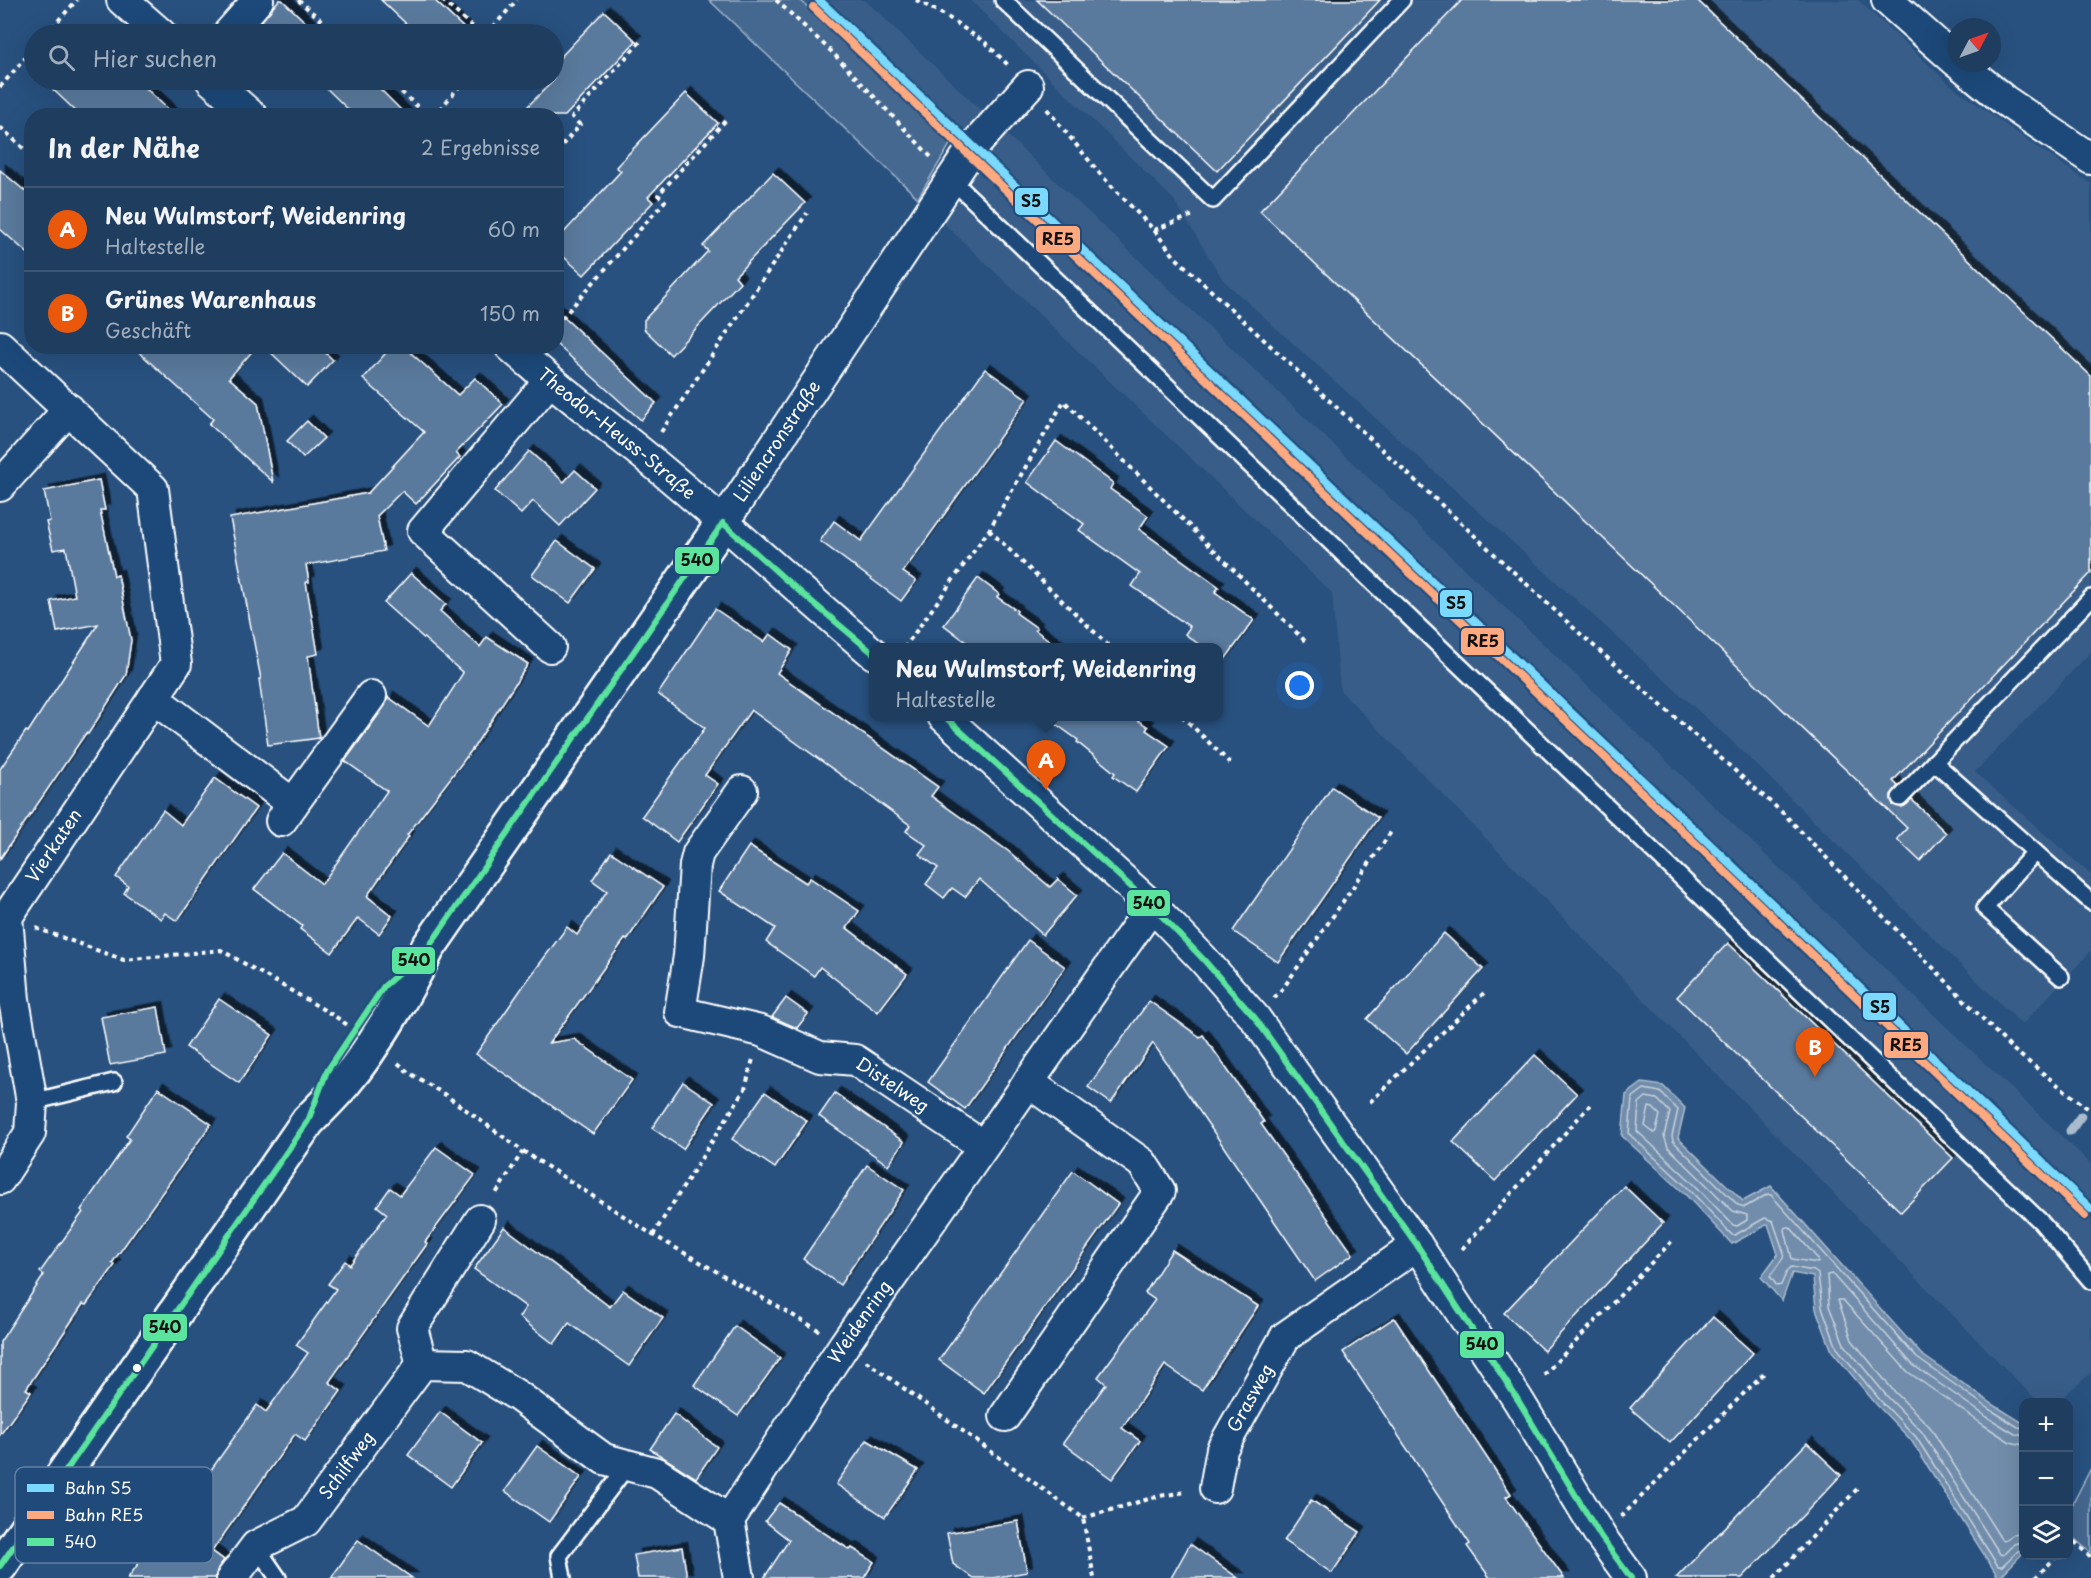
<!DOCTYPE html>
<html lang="de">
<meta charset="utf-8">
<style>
body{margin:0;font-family:"Playpen Sans",sans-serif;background:#264465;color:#f1f3f6}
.controls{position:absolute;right:18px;bottom:18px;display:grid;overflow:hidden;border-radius:12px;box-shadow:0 6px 24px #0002}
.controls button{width:54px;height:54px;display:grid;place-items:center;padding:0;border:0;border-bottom:2px solid #3c5674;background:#1e3d5f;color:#f1f3f6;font:30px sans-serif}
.compass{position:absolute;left:1947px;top:18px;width:54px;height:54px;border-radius:50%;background:#1e3d5f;box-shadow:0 6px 24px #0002;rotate:49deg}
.you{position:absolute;left:1300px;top:686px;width:21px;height:21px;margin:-15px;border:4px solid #fff;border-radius:50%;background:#1a73e8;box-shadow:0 0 0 9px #1a73e833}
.badge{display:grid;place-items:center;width:39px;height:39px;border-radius:50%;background:#ea580c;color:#fff;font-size:20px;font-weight:700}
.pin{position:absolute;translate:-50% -50px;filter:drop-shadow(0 2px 3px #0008)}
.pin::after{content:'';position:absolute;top:32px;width:21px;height:18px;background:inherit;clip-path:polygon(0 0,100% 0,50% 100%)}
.popup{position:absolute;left:869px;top:643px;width:354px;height:78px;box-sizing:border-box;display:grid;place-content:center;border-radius:12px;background:#1e3d5f;filter:drop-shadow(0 2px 4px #0005);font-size:20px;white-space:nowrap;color:#a1aebd}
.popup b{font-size:22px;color:#f1f3f6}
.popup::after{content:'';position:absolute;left:50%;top:100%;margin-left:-12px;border:12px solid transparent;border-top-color:#1e3d5f}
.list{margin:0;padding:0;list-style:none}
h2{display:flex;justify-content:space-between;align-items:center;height:78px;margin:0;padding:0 24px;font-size:26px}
h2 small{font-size:20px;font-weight:400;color:#a1aebd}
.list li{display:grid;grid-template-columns:39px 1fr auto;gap:18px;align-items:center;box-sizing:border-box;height:84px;padding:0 24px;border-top:2px solid #3c5674}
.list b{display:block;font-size:22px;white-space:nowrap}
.list p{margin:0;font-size:20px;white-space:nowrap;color:#a1aebd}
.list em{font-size:20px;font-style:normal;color:#a1aebd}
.icon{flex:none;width:33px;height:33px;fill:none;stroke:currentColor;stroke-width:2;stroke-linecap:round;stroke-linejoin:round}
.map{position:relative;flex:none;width:2091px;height:1578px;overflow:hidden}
.search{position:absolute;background:#1e3d5f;box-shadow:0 6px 24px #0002;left:24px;top:24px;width:540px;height:66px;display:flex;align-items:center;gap:15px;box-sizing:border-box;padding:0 21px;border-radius:33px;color:#a1aebd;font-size:22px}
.panel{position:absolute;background:#1e3d5f;box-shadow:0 6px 24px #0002;left:24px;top:108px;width:540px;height:246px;border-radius:24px}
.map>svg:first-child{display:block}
.built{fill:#375d88}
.green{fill:#446890;stroke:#a2b4c8;stroke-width:1.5}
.water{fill:#718dab;stroke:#aabbcd;stroke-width:1.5}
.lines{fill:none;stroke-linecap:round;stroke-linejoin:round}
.shore{stroke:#c6d1dd;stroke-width:1.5}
.stream{stroke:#aabbcd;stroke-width:9}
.building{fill:#5a7a9d;stroke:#fff;stroke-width:1.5;filter:url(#shadow)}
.lane-casing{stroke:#fff;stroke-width:20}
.street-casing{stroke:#fff;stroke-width:34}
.secondary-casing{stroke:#fff;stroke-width:38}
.path{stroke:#fff;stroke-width:4;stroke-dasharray:4.5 4.5;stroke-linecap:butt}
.lane{stroke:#1f4a7a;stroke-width:15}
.street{stroke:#1f4a7a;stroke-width:30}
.secondary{stroke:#1f4a7a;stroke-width:33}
.bus-1-casing{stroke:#1f4a7a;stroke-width:10}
.bus-1{stroke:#5ae49d;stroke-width:6}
.rail-1-casing{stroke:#1f4a7a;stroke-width:12}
.rail-2-casing{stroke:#1f4a7a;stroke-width:12}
.rail-1{stroke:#7ad9fc;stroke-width:8}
.rail-2{stroke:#ffa980;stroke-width:8}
.bus-dot{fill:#fff;stroke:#1f4a7a;stroke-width:2}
.labels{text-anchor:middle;stroke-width:5;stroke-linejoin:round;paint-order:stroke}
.street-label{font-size:18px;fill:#fff;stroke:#1f4a7a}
.key{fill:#1f4a7a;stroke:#6280a2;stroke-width:1.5}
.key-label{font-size:16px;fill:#fff}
.line-badge{stroke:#1f4a7a;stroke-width:2}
.pale-badge-label{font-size:16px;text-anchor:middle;font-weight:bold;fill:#111}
</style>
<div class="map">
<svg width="2091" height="1578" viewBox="0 0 2091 1578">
<defs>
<filter id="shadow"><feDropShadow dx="5.5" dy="-5.5" stdDeviation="0" flood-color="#0009"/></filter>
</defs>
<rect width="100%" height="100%" fill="#28517f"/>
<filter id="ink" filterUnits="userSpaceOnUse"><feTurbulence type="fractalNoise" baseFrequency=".0167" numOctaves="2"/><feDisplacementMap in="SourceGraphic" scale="12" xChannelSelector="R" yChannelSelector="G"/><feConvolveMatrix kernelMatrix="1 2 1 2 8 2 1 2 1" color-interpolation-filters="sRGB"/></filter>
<g filter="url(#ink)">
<!-- built -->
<g class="built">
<path d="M798 0H865L2091 1164V1373L2057 1402H2038L1340 690 1332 593 938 218 975 168Z"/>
<path d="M970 0H1858L1951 85 2007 126 2091 184V652L1975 772 2091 875V951L2022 1025 1736 745 1223 280 1174 200Z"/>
</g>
<!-- green -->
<g class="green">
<path d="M709 0H800L951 143 918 198Z"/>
<path d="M2091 1468V1553L2069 1534V1511Z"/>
</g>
<!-- water -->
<path class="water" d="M1642 1083 1663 1086 1685 1108 1678 1138 1743 1201 1771 1186 1921 1354 1994 1405 2023 1423V1553L1999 1578 1911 1440 1876 1404 1832 1351 1816 1309 1813 1277 1792 1273 1782 1301 1761 1277 1778 1254 1768 1224 1732 1244 1684 1193 1622 1136 1626 1095Z"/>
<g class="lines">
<!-- shore -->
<g class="shore">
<path d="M1646 1097 1657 1099 1670 1112 1664 1136 1668 1147 1733 1211 1747 1215V1220L1737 1226 1733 1225 1693 1183 1637 1131 1639 1103Z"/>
<path d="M1649 1107 1653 1108 1660 1115 1656 1131 1654 1133 1645 1126Z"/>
<path d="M1786 1227H1790L1818 1259V1263L1792 1259 1785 1230Z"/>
<path d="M2024 1428 2018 1427 1991 1410 1917 1358 1771 1195 1768 1194 1745 1207 1738 1205 1673 1141 1672 1136 1678 1110 1660 1092 1644 1089 1632 1098 1629 1134 1688 1188 1732 1235H1735L1765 1218 1773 1221 1784 1253 1783 1258 1770 1276 1777 1286 1781 1285 1787 1271 1791 1267 1814 1271 1818 1274 1822 1307 1837 1348 1880 1400 1916 1437 1998 1566H2002L2018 1551 2024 1549"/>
<path d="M2024 1436 2015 1434 1987 1417 1913 1365 1832 1274 1827 1275 1829 1306 1844 1344 1886 1395 1922 1432 2000 1554 2003 1555 2014 1544 2024 1541"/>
<path d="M2024 1445 2010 1442 1982 1424 1908 1372 1843 1300H1838L1852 1340 1892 1389 1930 1427 2001 1539 2004 1540 2013 1534 2024 1532"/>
</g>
<!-- stream -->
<path class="stream" d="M2070 1131 2081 1116"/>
</g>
<!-- building -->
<g class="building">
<path d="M279 0H282L318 34H251Z"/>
<path d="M381 0H434L470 34H417Z"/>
<path d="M1037 0H1380L1217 171Z"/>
<path d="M1462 0H1697L2091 376V573L1893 781 1898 786 1891 795 1893 805 1902 807 1912 800 1946 833 1920 861 1897 839 1907 828 1260 211Z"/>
<path d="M604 11 636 41 565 116H518L554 80V64Z"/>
<path d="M43 80H137L175 116H81Z"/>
<path d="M318 80H364L368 83 371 80 407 116H355Z"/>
<path d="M686 93 718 123 648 197 653 202 584 275 556 250V241L621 171 616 167Z"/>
<path d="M0 170 32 197V257L0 229Z"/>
<path d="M773 173 805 203 735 276 740 282 671 355 644 329V320L708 251 703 246Z"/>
<path d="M556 310 656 403 641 420 556 344Z"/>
<path d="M132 346H257L229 378 258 403 273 482 209 424 213 419Z"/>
<path d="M264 346H318L333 360 307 387Z"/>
<path d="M392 346H403L458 395 475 378 503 404 456 453 460 457 416 504 402 491 377 516 384 551 306 565 309 582H306L318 654 308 656 319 738 268 745 259 679H261L230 518 368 493 424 432 363 379Z"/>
<path d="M985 369 1027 399 903 572 916 581 901 601 820 541 834 521 861 541Z"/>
<path d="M307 421 324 438 303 458 287 441Z"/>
<path d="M1056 441 1113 483 1110 489 1148 516 1139 529 1219 587 1215 592 1254 620 1223 662 1218 658V648H1204L1185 634 1190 627 1132 586 1140 574 1079 530 1084 524 1027 482Z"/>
<path d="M529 451 564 482 575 470 595 488 560 526 533 501 521 514 495 491Z"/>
<path d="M99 480 105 510H100L114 576 118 575 131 640 126 675 88 734 86 733 0 859V769L26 731 28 732 98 624 57 632 51 601 75 596 66 548 53 550 46 522 50 521 44 491Z"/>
<path d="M557 541 595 569 570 603 532 575Z"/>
<path d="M411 573 446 604 440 611 480 647 487 637 528 664 474 747 407 835 409 836 367 896 392 916 379 934 358 918 332 953 300 929 302 926 254 889 282 853 322 884 387 791 345 761 385 706 388 697 429 726 463 673 384 603Z"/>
<path d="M978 578 999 594 997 597 1017 611 1016 613 1037 628 1035 630 1060 648H974L944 625Z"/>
<path d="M715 609 764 642 770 634 792 650 777 673 938 787 931 796 1008 851 1050 887 1058 879 1077 895 1043 935 979 879 965 897 952 888 944 898 926 884 938 868 919 854 926 845 906 831 910 825 751 710 705 775 718 784 677 842 642 816 705 728 658 694Z"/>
<path d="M1046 717H1133L1148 727 1146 730 1169 746 1136 792 1113 776 1115 773 1077 742 1078 740Z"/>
<path d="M215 778 256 808 177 921 165 913 161 919 124 893 128 886 116 877 163 810 181 825Z"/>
<path d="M1332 787 1378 818 1278 962 1233 931Z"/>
<path d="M749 846 806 883 810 878 859 911 847 928 907 974 878 1012 820 967 814 976 766 942 775 928 719 891Z"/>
<path d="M611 852 663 887 627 940 625 939 549 1043 574 1039 632 1080 593 1134 476 1054 524 985 567 927 577 935 607 891 592 880Z"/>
<path d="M1444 933 1483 969 1406 1054 1367 1019Z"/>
<path d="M1028 940 1065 967 965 1109 928 1082Z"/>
<path d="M1728 943 1953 1158 1901 1212 1677 997Z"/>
<path d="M786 998 808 1014 797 1028 772 1017Z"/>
<path d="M219 999 272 1035 239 1083 186 1047Z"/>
<path d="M1149 1001 1200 1037 1203 1035 1264 1122 1261 1124 1353 1254 1315 1281 1153 1043 1111 1103 1088 1087Z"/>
<path d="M158 1007 166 1055 110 1065 101 1017Z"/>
<path d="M1535 1055 1577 1094 1495 1181 1453 1142Z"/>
<path d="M683 1082 714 1103 683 1149 652 1128Z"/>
<path d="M158 1088 211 1124 112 1263 115 1265 86 1305 83 1304 26 1389 31 1392 0 1435V1342L44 1275 40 1272 83 1212 81 1210 130 1139 126 1136Z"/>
<path d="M765 1092 807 1121 775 1168 732 1139Z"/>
<path d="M835 1093 904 1142 888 1165 819 1116Z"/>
<path d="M436 1147 475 1175 425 1242 427 1244 329 1382 341 1391 305 1441 295 1434 212 1551 224 1560 218 1568 215 1578H128L148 1550 152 1553 257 1405 266 1412 308 1353 296 1345 336 1289 328 1284 345 1261 350 1265 387 1214 377 1206 390 1188 400 1195Z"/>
<path d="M867 1165 904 1190 840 1285 803 1259Z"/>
<path d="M1073 1171 1118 1204 984 1393 939 1360Z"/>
<path d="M1624 1186 1663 1223 1544 1351 1504 1313Z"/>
<path d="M504 1227 610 1307 623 1290 663 1318 629 1366 569 1323 554 1344 519 1317 526 1307 474 1269Z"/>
<path d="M1172 1250 1258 1306 1202 1390 1165 1365 1122 1428 1140 1441 1112 1479 1063 1443 1106 1384 1098 1377 1155 1300 1145 1293Z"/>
<path d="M1713 1317 1753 1353 1670 1443 1630 1408Z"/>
<path d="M1394 1318 1511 1494 1506 1497 1564 1578H1490L1467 1546 1470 1544 1343 1352Z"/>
<path d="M735 1326 780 1358 738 1416 694 1385Z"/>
<path d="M440 1412 482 1443 451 1487 408 1455Z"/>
<path d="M674 1414 717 1447 696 1478 650 1449Z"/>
<path d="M867 1440 918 1470 885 1517 836 1484Z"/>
<path d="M1807 1443 1841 1475 1812 1506 1742 1578H1676Z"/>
<path d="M537 1446 581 1477 549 1522 505 1491Z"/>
<path d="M1311 1500 1360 1532 1332 1573 1284 1541Z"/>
<path d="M779 1503 850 1550 852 1548 874 1562 864 1578H764L789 1540 765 1521Z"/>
<path d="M1018 1521 1027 1572 993 1578H973L953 1564 947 1533Z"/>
<path d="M358 1540 412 1578H331Z"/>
<path d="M1190 1544 1238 1578H1171Z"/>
<path d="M682 1547 687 1578H638L634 1555Z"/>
</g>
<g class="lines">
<defs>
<g id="lane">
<path d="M1003 0 1213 200 1402 0"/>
<path d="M952 180 2040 1221 2091 1281"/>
<path d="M1934 762 2091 902"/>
<path d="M1900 798 2091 598"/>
<path d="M2035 852 1985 908 2061 977"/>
<path d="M32 1102 114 1082"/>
<path d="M256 1546 278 1578"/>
<path d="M563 1578 559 1556 628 1465"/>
</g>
<g id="street">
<path d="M122 0 161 34"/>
<path d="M1887 0 1956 61"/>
<path d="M228 34 258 0"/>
<path d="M1959 63 2004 100 2091 159"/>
<path d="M211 80 252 116"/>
<path d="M0 346 153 489 176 664 7 917 14 1000 32 1102 30 1133 0 1179"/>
<path id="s1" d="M510 346C554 385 600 420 645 456 723 520 797 589 874 654"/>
<path d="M549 381 423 531 550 647"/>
<path d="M0 486 69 409"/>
<path id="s2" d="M723 523 973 147 1028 86"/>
<path d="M153 698 293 804 281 821"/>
<path d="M943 716 1152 906 1203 959 1255 1018 1417 1245 1518 1400 1601 1537 1631 1578"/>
<path id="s3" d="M742 791 698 853 695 865 689 956 680 1012 761 1031 820 1057 855 1060 983 1146"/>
<path d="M293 804 371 696"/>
<path d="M422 1364 412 1328 480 1220"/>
<path d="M1005 1416 1160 1191 1142 1163 1028 1082"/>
<path id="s4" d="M1215 1488 1222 1449 1285 1337 1417 1245"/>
<path id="s5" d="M232 1578 256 1546 306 1521 422 1364 467 1365 518 1396 604 1459 657 1473 729 1520"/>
<path id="s6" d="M739 1578 729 1520 844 1345 1152 906"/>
</g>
<path id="secondary" d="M0 1566 308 1121C320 1109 333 1096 344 1083 377 1044 404 994 428 948L723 523"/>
</defs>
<!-- lane casing -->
<use href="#lane" class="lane-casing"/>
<!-- street casing -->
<use href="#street" class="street-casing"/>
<!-- secondary casing -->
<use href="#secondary" class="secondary-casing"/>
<!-- path -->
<g class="path">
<path d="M298 0 337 34"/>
<path d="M442 0 481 34"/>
<path d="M776 0 832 52 932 158"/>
<path d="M916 0 946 16 987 44 1008 65"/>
<path d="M46 34 77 0"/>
<path d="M487 34 517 0"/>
<path d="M388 80 428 116"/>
<path d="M0 87 34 48"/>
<path d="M1047 109 1100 174 1154 230 1175 257 1576 630 1785 815 2011 1048 2091 1111"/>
<path d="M434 116 465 80"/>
<path d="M0 127 32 156"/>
<path d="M556 152 580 125 572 117 640 42"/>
<path d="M1154 230 1196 214"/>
<path d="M556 325 665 201 658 195 725 121"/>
<path d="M661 432 807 213"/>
<path d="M989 530 1111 648"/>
<path d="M904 648 989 530 1064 401 1307 643"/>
<path d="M1182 716 1232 765"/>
<path d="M36 928 124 960 221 950 333 1015 349 1026"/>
<path d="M1274 998 1284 987 1393 829"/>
<path d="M398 1063 408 1072 444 1094 523 1151 495 1195"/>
<path d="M1370 1102 1487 990"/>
<path d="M523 1151 653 1235 820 1331"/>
<path d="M653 1235 745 1089 753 1059"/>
<path d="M1462 1249 1590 1105"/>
<path d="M866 1361 1083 1518 1094 1578"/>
<path d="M1544 1375 1673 1240"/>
<path d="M1621 1517 1764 1373"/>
<path d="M1083 1518 1159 1496 1186 1492"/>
<path d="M2068 1543 2072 1539 2091 1558"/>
<path d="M1774 1578 1858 1488"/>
<path d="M2035 1578 2057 1556"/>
</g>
<!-- lane -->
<use href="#lane" class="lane"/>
<!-- street -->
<use href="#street" class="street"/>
<!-- secondary -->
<use href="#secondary" class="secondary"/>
<defs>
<g id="bus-1">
<path d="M944 716 1152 906 1203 959 1255 1018 1417 1245 1518 1400 1601 1537 1631 1578"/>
<path d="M0 1566 308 1121 327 1071 384 986 428 948 723 523 786 580 874 654"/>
</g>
</defs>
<!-- bus-1 casing -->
<use href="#bus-1" class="bus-1-casing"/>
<!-- bus-1 -->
<use href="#bus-1" class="bus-1"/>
<defs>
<path id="rail-1" d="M819 0 1697 832 2091 1209"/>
<path id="rail-2" d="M813 7 1691 839 2085 1216"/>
</defs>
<!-- rail-1 casing -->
<use href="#rail-1" class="rail-1-casing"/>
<!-- rail-2 casing -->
<use href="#rail-2" class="rail-2-casing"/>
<!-- rail-1 -->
<use href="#rail-1" class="rail-1"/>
<!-- rail-2 -->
<use href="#rail-2" class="rail-2"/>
</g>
</g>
<!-- markers -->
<circle class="bus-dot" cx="137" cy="1368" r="5"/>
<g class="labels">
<!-- street labels -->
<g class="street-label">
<text dy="6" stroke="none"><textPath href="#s1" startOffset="138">Theodor-Heuss-Straße</textPath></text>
<text dy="6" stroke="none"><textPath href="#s2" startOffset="98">Liliencronstraße</textPath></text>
<text transform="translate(54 846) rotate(-56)" y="6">Vierkaten</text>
<text dy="6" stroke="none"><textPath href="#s3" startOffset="464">Distelweg</textPath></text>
<text dy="6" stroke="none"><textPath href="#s6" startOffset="296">Weidenring</textPath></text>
<text dy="6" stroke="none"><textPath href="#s4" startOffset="98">Grasweg</textPath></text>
<text dy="6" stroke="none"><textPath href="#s5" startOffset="165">Schilfweg</textPath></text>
</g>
</g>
<!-- legend -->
<rect x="15" y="1467" width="198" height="96" rx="9" class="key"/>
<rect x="27" y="1484" width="27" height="8" fill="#7ad9fc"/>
<rect x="27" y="1511" width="27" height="8" fill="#ffa980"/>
<rect x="27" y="1538" width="27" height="8" fill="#5ae49d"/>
<g class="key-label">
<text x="64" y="1494">Bahn S5</text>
<text x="64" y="1521">Bahn RE5</text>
<text x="64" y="1548">540</text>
</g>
<g class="line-badge">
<rect x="1014" y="187" width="35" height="29" rx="6" fill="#7ad9fc"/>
<rect x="1035" y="225" width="46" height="29" rx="6" fill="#ffa980"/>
<rect x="674" y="546" width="46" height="29" rx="6" fill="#5ae49d"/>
<rect x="1439" y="589" width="34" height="29" rx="6" fill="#7ad9fc"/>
<rect x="1460" y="627" width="45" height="29" rx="6" fill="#ffa980"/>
<rect x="1126" y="889" width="45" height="28" rx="6" fill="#5ae49d"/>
<rect x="391" y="946" width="45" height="29" rx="6" fill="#5ae49d"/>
<rect x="1862" y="992" width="35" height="29" rx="6" fill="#7ad9fc"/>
<rect x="1883" y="1031" width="46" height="28" rx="6" fill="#ffa980"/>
<rect x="142" y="1313" width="46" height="29" rx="6" fill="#5ae49d"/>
<rect x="1459" y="1330" width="46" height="29" rx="6" fill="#5ae49d"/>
</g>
<g class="pale-badge-label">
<text x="1031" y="207">S5</text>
<text x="1058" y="245">RE5</text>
<text x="697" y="566">540</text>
<text x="1456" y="609">S5</text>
<text x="1483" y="647">RE5</text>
<text x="1149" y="909">540</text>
<text x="414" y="966">540</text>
<text x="1880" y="1013">S5</text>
<text x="1906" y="1051">RE5</text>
<text x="165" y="1333">540</text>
<text x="1482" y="1350">540</text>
</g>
</svg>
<div class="controls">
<button>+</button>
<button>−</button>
<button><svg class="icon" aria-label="layers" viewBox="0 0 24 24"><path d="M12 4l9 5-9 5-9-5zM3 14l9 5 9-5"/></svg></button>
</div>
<svg class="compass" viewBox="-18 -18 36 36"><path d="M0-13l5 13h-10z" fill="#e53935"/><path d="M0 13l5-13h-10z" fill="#a1aebd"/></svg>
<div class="you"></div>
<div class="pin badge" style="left:1046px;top:790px">A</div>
<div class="popup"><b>Neu Wulmstorf, Weidenring</b>Haltestelle</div>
<div class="pin badge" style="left:1815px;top:1077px">B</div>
<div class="search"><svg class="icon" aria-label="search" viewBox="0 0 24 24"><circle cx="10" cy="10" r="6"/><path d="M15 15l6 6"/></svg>Hier suchen</div>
<section class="panel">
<h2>In der Nähe<small>2 Ergebnisse</small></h2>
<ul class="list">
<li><span class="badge">A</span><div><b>Neu Wulmstorf, Weidenring</b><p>Haltestelle</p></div><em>60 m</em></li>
<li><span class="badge">B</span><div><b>Grünes Warenhaus</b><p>Geschäft</p></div><em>150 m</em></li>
</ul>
</section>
</div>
